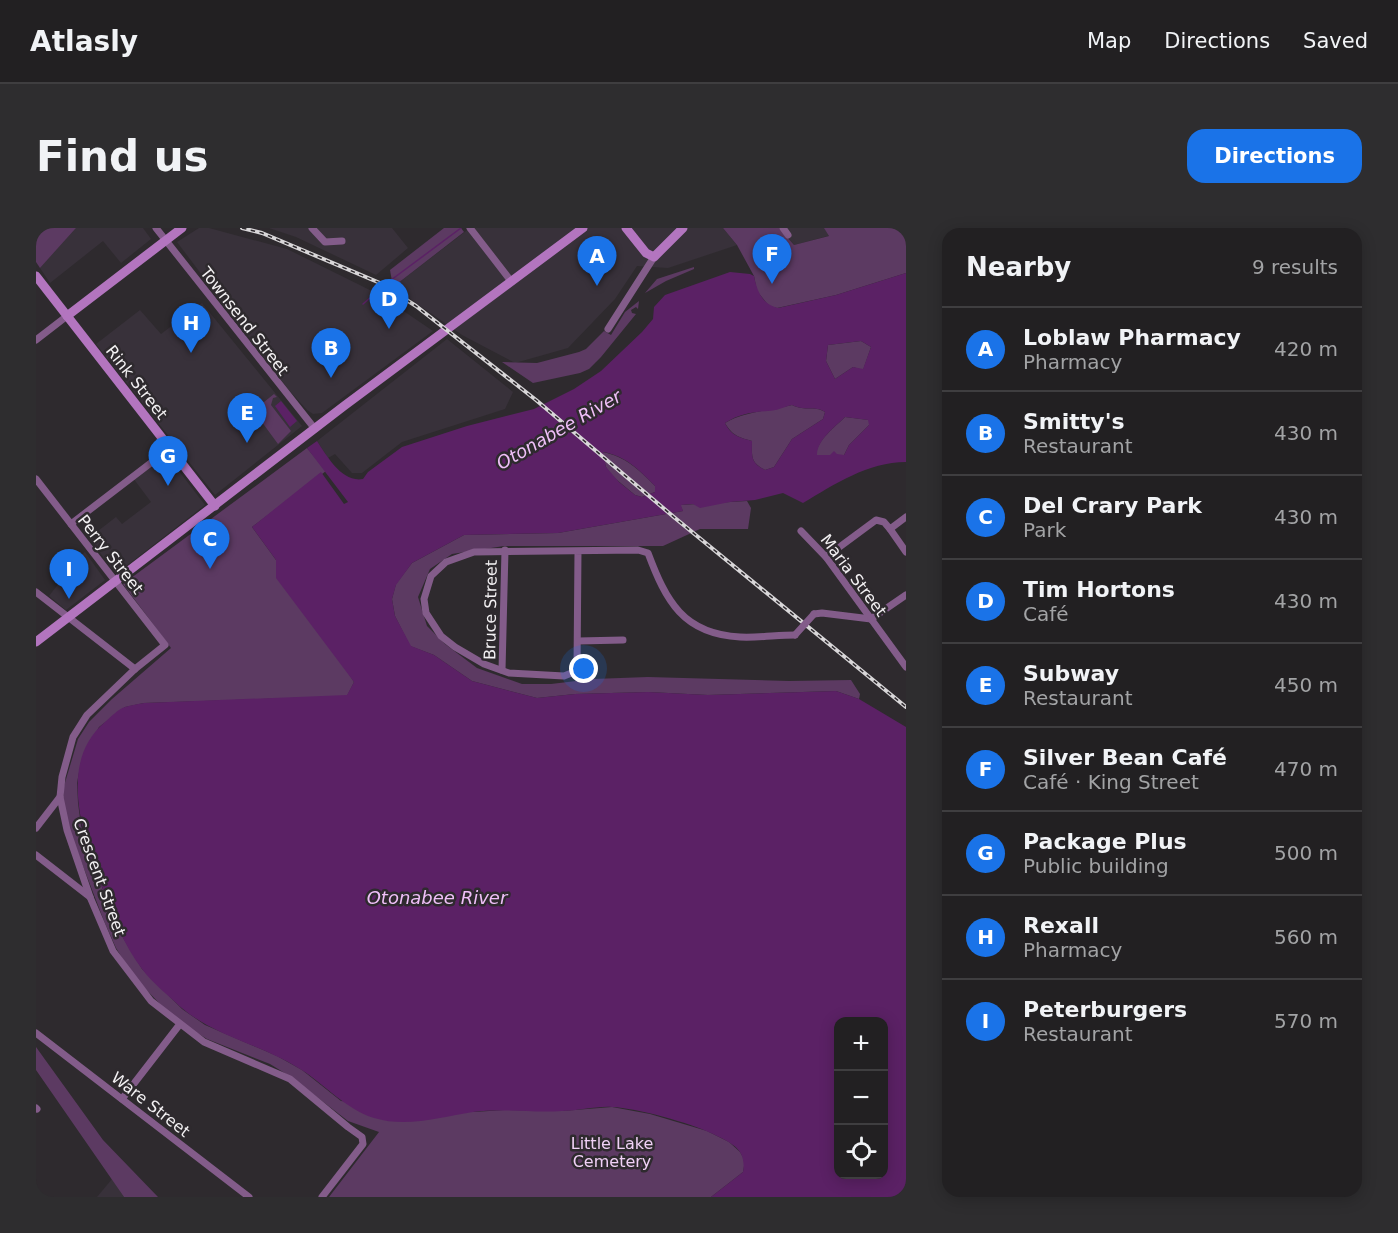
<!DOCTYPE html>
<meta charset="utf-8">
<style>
body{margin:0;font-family:"DejaVu Sans",sans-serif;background:#2e2d2f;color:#f1f3f6}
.controls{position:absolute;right:18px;bottom:18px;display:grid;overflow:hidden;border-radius:12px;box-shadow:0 3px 15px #0003}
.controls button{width:54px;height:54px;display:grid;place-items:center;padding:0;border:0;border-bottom:2px solid #3f3e40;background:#222022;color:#f1f3f6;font:30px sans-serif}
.you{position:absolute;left:548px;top:441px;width:21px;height:21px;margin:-15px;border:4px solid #fff;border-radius:50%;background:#1a73e8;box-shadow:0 0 0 9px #1a73e833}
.badge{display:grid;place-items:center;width:39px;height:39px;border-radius:50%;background:#1a73e8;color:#fff;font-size:20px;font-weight:700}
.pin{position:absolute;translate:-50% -50px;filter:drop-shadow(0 2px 3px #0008)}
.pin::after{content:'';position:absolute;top:32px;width:21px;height:18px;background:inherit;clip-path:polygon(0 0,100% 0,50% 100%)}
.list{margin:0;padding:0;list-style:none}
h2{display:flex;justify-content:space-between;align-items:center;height:78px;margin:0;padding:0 24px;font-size:26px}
h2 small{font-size:20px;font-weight:400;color:#a2a3a5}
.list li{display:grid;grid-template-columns:39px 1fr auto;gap:18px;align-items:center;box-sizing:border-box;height:84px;padding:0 24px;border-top:2px solid #3f3e40}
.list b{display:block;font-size:22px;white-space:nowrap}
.list p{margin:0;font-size:20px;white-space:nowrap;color:#a2a3a5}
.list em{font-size:20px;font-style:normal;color:#a2a3a5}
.icon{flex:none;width:33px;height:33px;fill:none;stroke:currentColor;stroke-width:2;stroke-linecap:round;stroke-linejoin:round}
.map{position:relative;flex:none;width:870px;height:969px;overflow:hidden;border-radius:18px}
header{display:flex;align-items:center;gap:36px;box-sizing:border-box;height:84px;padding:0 30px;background:#222022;border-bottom:2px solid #3f3e40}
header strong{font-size:28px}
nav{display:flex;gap:33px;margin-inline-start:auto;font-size:21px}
.intro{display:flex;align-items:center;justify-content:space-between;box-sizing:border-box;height:144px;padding:0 36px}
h1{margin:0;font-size:42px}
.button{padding:15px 27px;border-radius:18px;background:#1a73e8;color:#fff;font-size:21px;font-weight:700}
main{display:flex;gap:36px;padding:0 36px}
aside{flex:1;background:#222022;border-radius:18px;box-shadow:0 3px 15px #0003}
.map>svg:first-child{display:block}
.built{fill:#38313a}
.green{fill:#5c3a62}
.water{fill:#5b2165;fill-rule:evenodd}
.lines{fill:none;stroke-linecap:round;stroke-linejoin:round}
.stream{stroke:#5b2165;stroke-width:1.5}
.street{stroke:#835c8a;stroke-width:7}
.secondary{stroke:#b375bf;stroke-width:9}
.rail-casing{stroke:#d8d6d8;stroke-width:4}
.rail{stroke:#2e2a2e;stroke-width:1.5;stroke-dasharray:4.5;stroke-linecap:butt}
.street-bridge{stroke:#835c8a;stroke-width:7}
.labels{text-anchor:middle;stroke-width:5;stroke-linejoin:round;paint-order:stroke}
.street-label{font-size:16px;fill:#f3f1f3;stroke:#2e2a2e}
.park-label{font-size:16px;fill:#f1d1f7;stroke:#2e2a2e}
.water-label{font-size:18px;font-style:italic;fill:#efbff8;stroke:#2e2a2e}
</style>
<header>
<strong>Atlasly</strong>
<nav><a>Map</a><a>Directions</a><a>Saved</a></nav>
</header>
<div class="intro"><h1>Find us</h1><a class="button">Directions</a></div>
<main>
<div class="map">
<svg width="870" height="969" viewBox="0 0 870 969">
<rect width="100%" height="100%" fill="#2e2a2e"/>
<!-- built -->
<g class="built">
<path d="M40 0H107L115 11 85 35 67 13 14 55 4 40Z"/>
<path d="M163 0H173L251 21 344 67 397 103 286 185 277 186 271 182 252 161 141 14Z"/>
<path d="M233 0H356L372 20 340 47 260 9Z"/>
<path d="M434 0H687L701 17 632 40 601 38 579 71 532 120 479 135 426 107 357 59Z"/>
<path d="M743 0H822L758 17Z"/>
<path d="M166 75 266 198 179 267 60 116 104 82 125 106Z"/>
<path d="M411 111 477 164 469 181 366 214 326 245H316L299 226 292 230 281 213Z"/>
<path d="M129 225 169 277 80 346 53 310 80 289 86 296 115 274 97 250Z"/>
<path d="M49 324 69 352 30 382 13 368 27 350 23 345Z"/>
<path d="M76 951 88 969H61Z"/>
</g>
<!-- green -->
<g class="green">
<path d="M5 0H40L4 40 0 34V3Z"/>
<path d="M408 0H425L428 4 357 59 354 42Z"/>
<path d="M687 0H743L758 17 793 8 788 0H870V45L800 67 741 80 733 78 721 63 718 48 701 17Z"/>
<path d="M658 39V41L630 53 609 65 621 51Z"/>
<path d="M603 73 602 81 600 79 595 82 596 85 600 86 565 129 553 141 544 145 497 155 466 134 501 135 543 124 550 121 568 103 575 107 589 84Z"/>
<path d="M825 113 835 119 827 142 817 139 799 151 790 133 792 117Z"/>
<path d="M238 166 241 169 237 170 235 177 255 203 242 216 220 186 223 178Z"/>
<path d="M756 177C771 184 777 177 789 184L787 191 756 211 738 239 729 242C714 234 716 229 716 213 702 209 696 207 689 195 710 183 733 183 756 177Z"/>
<path d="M809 189 833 192V197L813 217 808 227H780C781 212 799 199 809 189Z"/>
<path d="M271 220 290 243 216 299 240 332 318 454 311 468 108 475 89 479 63 499 45 534 41 555 42 575 45 598 59 642 86 708 106 741 146 781 169 797 241 828 266 842 305 873 438 884 468 882 526 883 576 879 614 886 671 903 693 914 704 924 709 933 707 944 675 969H293L343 904 312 893 255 849 234 836 171 811 147 796 125 777 98 749 80 720 68 693 34 604 27 576 28 558 42 511 53 494 76 471 135 420 87 356Z"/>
<path d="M566 224C589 228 603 242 619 258V264L606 269 599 267 575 247 570 239Z"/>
<path d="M711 273 715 280 712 301H664L627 318H468L416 326 394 341 382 369 391 398 409 416 441 440 486 456H515L557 451 612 449 753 453 815 452 824 466 823 471 800 463 672 467 612 464 539 466 501 470 436 453 398 427 374 418 359 388 356 371 360 356 376 335 428 307 522 305 647 283 644 277Z"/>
<path d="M0 819 67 912 122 969H88L0 842Z"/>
</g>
<!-- water -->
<g class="water">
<path d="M694 44 714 46 718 48C721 63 726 76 742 80L800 67 870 45V234C832 234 799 256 767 275L747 265 719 272 694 274 664 280 657 276 645 277 647 283 522 305 428 307 376 335 360 357 356 371 359 388 375 418 398 427 436 453 501 470 539 466 612 464 672 467 800 463 823 471 870 499V969H675L707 944C711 921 695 915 677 906 655 895 600 880 576 879 560 878 543 883 526 883 496 885 467 880 437 884 405 889 371 900 338 890 309 881 290 857 264 841 224 815 173 808 138 773 127 763 115 753 106 741 88 718 77 688 67 661 48 612 20 535 69 494 75 489 82 481 89 479 95 477 102 476 108 475L311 467 318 454 240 350V332L216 299 285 244 308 276 312 274 271 220 281 213C291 228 306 255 327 251L332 244 366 219 431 198 498 181 538 161 565 143 606 104 617 91 618 79 629 67ZM825 113 835 119 827 141 817 139 799 151 790 133 792 117ZM756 177C771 184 778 177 789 184L787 191 756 211 738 239 729 242C714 234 716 228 716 213 702 209 695 207 689 195 703 186 716 184 732 183 740 183 748 179 756 177ZM809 189 832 192 833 197 813 217 808 227 801 226 798 223 794 227H781C781 212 799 199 809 189ZM567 224C590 228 603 242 619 258V264L606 269 599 267 583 254 570 239ZM802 794H848V946H802Z"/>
<path d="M245 173 261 193 254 199 239 178Z"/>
</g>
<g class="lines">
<!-- stream -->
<path class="stream" d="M327 76 351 55 425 0"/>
<!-- street -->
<g class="street">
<path d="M120 0 279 201"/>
<path d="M276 0 289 14 306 13"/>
<path d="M434 0 475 53"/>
<path d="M747 0 752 7"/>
<path d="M572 101 618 29"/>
<path d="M0 112 31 88"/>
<path d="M0 251 129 417 99 441 51 487 37 509 26 549 24 569 31 602 54 669 77 723 115 773 168 814 254 851 312 899 326 909 327 916 286 969"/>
<path d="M35 296 133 221"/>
<path d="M854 301 870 324"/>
<path d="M765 303 790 329 870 439"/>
<path d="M542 323 541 440 538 444 528 448 473 445 448 436 419 419 405 408 390 385 388 371 395 348 410 334 438 324 602 322 612 325C630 373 647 406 704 409 722 410 741 407 759 407"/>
<path d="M790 329 840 292 848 294 854 301 870 289"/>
<path d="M0 364 99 441"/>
<path d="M778 386 786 385 835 391"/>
<path d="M835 391 870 367"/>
<path d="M542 413 587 412"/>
<path d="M466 442 469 322"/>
<path d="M0 600 24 569"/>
<path d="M0 627 54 669"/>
<path d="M0 805 213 969"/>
<path d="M86 871 144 796"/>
<path d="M0 880 1 881"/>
</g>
<!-- secondary -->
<g class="secondary">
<path d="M590 0 610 25 618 29 647 0"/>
<path d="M0 48 179 278"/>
<path d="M31 88 146 0"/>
<path d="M0 414 308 178 547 0"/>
</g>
<defs>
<path id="rail" d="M206 0 226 5 344 55 380 78 500 172 639 290 870 479"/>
</defs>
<!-- rail casing -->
<use href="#rail" class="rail-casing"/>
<!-- rail -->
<use href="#rail" class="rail"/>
<!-- street-bridge -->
<path class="street-bridge" d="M759 407 778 386"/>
</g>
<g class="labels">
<!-- street labels -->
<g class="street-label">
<text transform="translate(209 93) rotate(52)" y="6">Townsend Street</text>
<text transform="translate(101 154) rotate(52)" y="6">Rink Street</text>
<text transform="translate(75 326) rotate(52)" y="6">Perry Street</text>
<text transform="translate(818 347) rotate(53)" y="6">Maria Street</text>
<text transform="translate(454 382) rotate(-89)" y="6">Bruce Street</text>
<text transform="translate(64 649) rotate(70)" y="6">Crescent Street</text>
<text transform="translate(115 876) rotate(38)" y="6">Ware Street</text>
</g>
<!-- park labels -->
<g class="park-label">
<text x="576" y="921">Little Lake<tspan x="576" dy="18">Cemetery</tspan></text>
</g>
<!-- water labels -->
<g class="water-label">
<text transform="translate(523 202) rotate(-30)" y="6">Otonabee River</text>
<text x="401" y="676">Otonabee River</text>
</g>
</g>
</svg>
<div class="controls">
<button>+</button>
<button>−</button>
<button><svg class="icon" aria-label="locate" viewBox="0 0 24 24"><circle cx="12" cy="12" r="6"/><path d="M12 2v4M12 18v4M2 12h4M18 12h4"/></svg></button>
</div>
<div class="you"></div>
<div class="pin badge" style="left:561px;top:58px">A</div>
<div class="pin badge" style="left:295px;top:150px">B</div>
<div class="pin badge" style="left:174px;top:341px">C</div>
<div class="pin badge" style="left:353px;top:101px">D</div>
<div class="pin badge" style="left:211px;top:215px">E</div>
<div class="pin badge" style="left:736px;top:56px">F</div>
<div class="pin badge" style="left:132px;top:258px">G</div>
<div class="pin badge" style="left:155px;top:125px">H</div>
<div class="pin badge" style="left:33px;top:371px">I</div>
</div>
<aside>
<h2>Nearby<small>9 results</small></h2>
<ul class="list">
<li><span class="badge">A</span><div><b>Loblaw Pharmacy</b><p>Pharmacy</p></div><em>420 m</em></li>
<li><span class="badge">B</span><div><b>Smitty's</b><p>Restaurant</p></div><em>430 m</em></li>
<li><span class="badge">C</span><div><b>Del Crary Park</b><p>Park</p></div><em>430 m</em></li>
<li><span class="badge">D</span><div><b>Tim Hortons</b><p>Café</p></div><em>430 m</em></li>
<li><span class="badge">E</span><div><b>Subway</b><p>Restaurant</p></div><em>450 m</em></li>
<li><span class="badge">F</span><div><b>Silver Bean Café</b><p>Café · King Street</p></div><em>470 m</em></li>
<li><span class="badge">G</span><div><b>Package Plus</b><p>Public building</p></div><em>500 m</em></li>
<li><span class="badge">H</span><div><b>Rexall</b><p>Pharmacy</p></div><em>560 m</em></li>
<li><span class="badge">I</span><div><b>Peterburgers</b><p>Restaurant</p></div><em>570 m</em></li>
</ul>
</aside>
</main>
